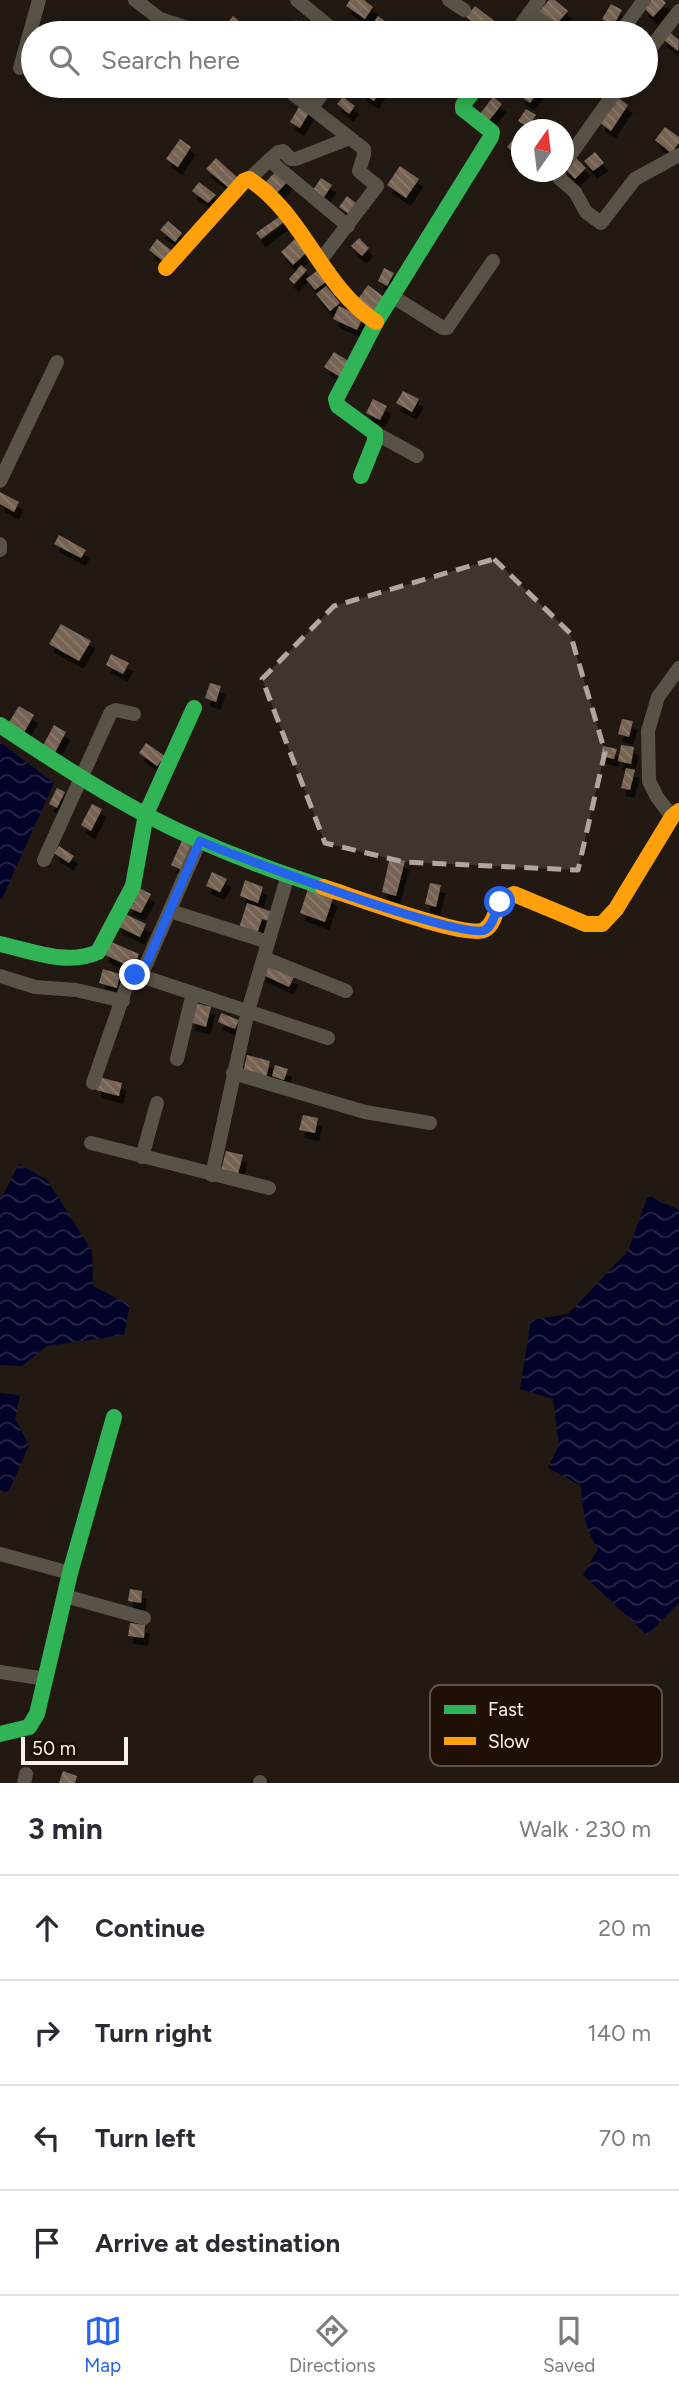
<!DOCTYPE html>
<meta charset="utf-8">
<style>
body{margin:0;font-family:Figtree,sans-serif;background:#f2f2f3;color:#2b2b33}
.compass{position:absolute;left:511px;top:119px;width:63px;height:63px;border-radius:50%;background:#fff;box-shadow:0 4px 18px #0003;rotate:14deg}
.scale{position:absolute;left:21px;bottom:18px;width:107px;box-sizing:border-box;padding-left:7px;border:4px solid #fdf0e8;border-top:0;font-size:19px;line-height:24px;white-space:nowrap;color:#fdf0e8;-webkit-text-stroke:5px #200f04;paint-order:stroke}
.stop{position:absolute;width:21px;height:21px;margin:-16px;border:5px solid #2563eb;border-radius:50%;background:#fff}
.stop.end{background:#2563eb;border-color:#fff;box-shadow:0 2px 7px #0008}
.list{margin:0;padding:0;list-style:none}
h2{display:flex;justify-content:space-between;align-items:center;height:91px;margin:0;padding:0 28px;font-size:30px}
h2 small{font-size:23px;font-weight:400;color:#7c7c81}
.list li{display:grid;grid-template-columns:46px 1fr auto;gap:21px;align-items:center;box-sizing:border-box;height:105px;padding:0 28px;border-top:2px solid #e1e1e2}
.list b{display:block;font-size:26px;white-space:nowrap}
.list em{font-size:23px;font-style:normal;color:#7c7c81}
.icon{flex:none;width:38px;height:38px;fill:none;stroke:currentColor;stroke-width:2;stroke-linecap:round;stroke-linejoin:round}
.map{position:relative;flex:none;width:679px;height:1783px;overflow:hidden}
.search{position:absolute;background:#fff;box-shadow:0 4px 18px #0003;left:21px;right:21px;top:21px;height:77px;display:flex;align-items:center;gap:18px;box-sizing:border-box;padding:0 24px;border-radius:38px;color:#7c7c81;font-size:26px}
.sheet{height:511px;background:#fff}
nav{display:flex;justify-content:space-around;align-items:center;box-sizing:border-box;height:98px;border-top:2px solid #e1e1e2;background:#fff;font-size:19px;color:#7c7c81}
nav a{display:grid;justify-items:center;gap:4px}
nav .on{color:#2563eb}
.map>svg:first-child{display:block}
.water{fill:url(#water-waves)}
.building{fill:url(#building-back-hatch);filter:url(#shadow)}
.lines{fill:none;stroke-linecap:round;stroke-linejoin:round}
.street{stroke:#595247;stroke-width:14}
.fast{stroke:#30b455;stroke-width:16}
.slow{stroke:#ff9f0a;stroke-width:16}
.route{stroke:#2563eb;stroke-width:9}
.marked{fill:#b1a59d;fill-opacity:0.2;stroke:#b1a59d;stroke-width:5;stroke-dasharray:14 9;stroke-linejoin:round}
.key{fill:#200f04;stroke:#625248;stroke-width:2}
.key-label{font-size:19px;fill:#fdf0e8}
</style>
<div class="map">
<svg width="679" height="1783" viewBox="0 0 679 1783">
<defs>
<pattern id="water-waves" width="16" height="10" patternUnits="userSpaceOnUse" patternTransform="scale(1.75)"><rect width="16" height="10" fill="#030228"/><path d="M0 5q4-4 8 0t8 0" fill="none" stroke="#292747"/></pattern>
<pattern id="building-back-hatch" width="6" height="6" patternUnits="userSpaceOnUse" patternTransform="scale(1.75)"><rect width="6" height="6" fill="#766452"/><path d="M-1 5l2 2M0 0l6 6M5-1l2 2" fill="none" stroke="#8a7a6b"/></pattern>
<filter id="shadow"><feDropShadow dx="4.5" dy="8" stdDeviation="0" flood-color="#0009"/></filter>
</defs>
<rect width="100%" height="100%" fill="#231913"/>
<!-- water -->
<g class="water">
<path d="M0 742 54 783 0 903Z"/>
<path d="M19 1164 47 1180 92 1251 93 1286 130 1305 124 1335 47 1346 22 1366 0 1365V1197L3 1195Z"/>
<path d="M648 1195 679 1210V1603L647 1635 583 1575 598 1549C584 1527 583 1510 581 1486L548 1468 559 1445 553 1399 520 1389 531 1320 568 1314 628 1251Z"/>
<path d="M0 1393 20 1395 15 1419 29 1445 8 1493 0 1490Z"/>
</g>
<!-- building -->
<g class="building">
<path d="M350 0H364L373 7 365 19 346 6Z"/>
<path d="M549 0H555L568 11 553 28 537 14Z"/>
<path d="M649 0H663L666 3 653 17 643 7Z"/>
<path d="M611 4 622 10 613 26 602 19Z"/>
<path d="M475 6 510 33H486L466 17Z"/>
<path d="M233 16 249 29 246 33H220Z"/>
<path d="M378 16 390 25 385 33 372 25Z"/>
<path d="M296 20 307 28 303 33H288Z"/>
<path d="M667 30 679 40 678 51 661 38Z"/>
<path d="M367 86H384L374 101 362 93Z"/>
<path d="M527 86 542 87 530 103 520 96Z"/>
<path d="M343 97 355 106 349 114 337 104Z"/>
<path d="M493 97 502 104 488 122 479 115Z"/>
<path d="M617 97 628 105 611 131 600 123Z"/>
<path d="M300 105 310 111 300 128 290 122Z"/>
<path d="M526 109 536 115 528 127 518 121Z"/>
<path d="M665 127 679 137V143L671 153 655 140Z"/>
<path d="M518 133 522 136V159L507 147Z"/>
<path d="M180 139 191 147 178 167 166 159Z"/>
<path d="M595 152 604 163 593 171 584 161Z"/>
<path d="M575 157 586 168 575 179 564 168Z"/>
<path d="M216 158 238 178 229 188 206 169Z"/>
<path d="M400 166 419 179 406 198 387 185Z"/>
<path d="M277 170 289 180 274 196 262 186Z"/>
<path d="M321 178 332 185 322 200 311 193Z"/>
<path d="M199 182 216 195 208 203 192 191Z"/>
<path d="M347 196 360 206 352 216 339 207Z"/>
<path d="M280 216 284 222 261 239 256 233Z"/>
<path d="M168 221 182 233 175 242 160 230Z"/>
<path d="M359 238 369 248 362 256 351 246Z"/>
<path d="M157 239 172 251 163 261 149 250Z"/>
<path d="M295 239 307 252 293 265 281 252Z"/>
<path d="M301 265 307 270 294 284 289 279Z"/>
<path d="M384 268 394 273 387 286 378 281Z"/>
<path d="M318 270 327 281 315 290 306 279Z"/>
<path d="M368 285 384 297 374 311 358 299Z"/>
<path d="M326 286 340 303 330 311 316 294Z"/>
<path d="M339 306 363 317 357 330 333 319Z"/>
<path d="M334 352 350 362 340 377 324 367Z"/>
<path d="M403 391 419 399 412 412 396 403Z"/>
<path d="M373 399 387 406 380 420 366 413Z"/>
<path d="M0 492 19 502 14 512 0 504Z"/>
<path d="M59 535 86 550 81 558 54 544Z"/>
<path d="M61 624 91 641 79 661 49 644Z"/>
<path d="M111 654 129 663 123 674 106 665Z"/>
<path d="M210 683 221 686 216 702 205 698Z"/>
<path d="M19 706 34 715 22 736 6 727Z"/>
<path d="M622 719 633 721 629 737 618 734Z"/>
<path d="M54 725 66 732 52 758 40 751Z"/>
<path d="M146 743 165 756 157 766 139 753Z"/>
<path d="M621 745 634 747 631 764 618 761Z"/>
<path d="M603 746 617 749 614 759 601 756Z"/>
<path d="M626 768 635 770 630 790 621 788Z"/>
<path d="M57 788 65 792 57 808 49 804Z"/>
<path d="M92 804 102 809 91 831 81 825Z"/>
<path d="M184 836 197 842 184 871 171 865Z"/>
<path d="M59 846 74 856 69 863 54 853Z"/>
<path d="M390 857 405 861 396 896 382 892Z"/>
<path d="M212 872 227 879 220 892 206 886Z"/>
<path d="M245 880 263 887 258 903 240 896Z"/>
<path d="M430 883 441 885 436 907 425 904Z"/>
<path d="M137 887 151 894 141 913 127 907Z"/>
<path d="M308 889 333 898 325 922 300 913Z"/>
<path d="M247 903 275 913 272 922 262 919 257 934 239 928Z"/>
<path d="M123 913 146 924 140 937 117 926Z"/>
<path d="M109 941 139 954 133 968 103 954Z"/>
<path d="M265 965 294 977 289 987 261 974Z"/>
<path d="M103 969 120 974 117 988 99 983Z"/>
<path d="M195 1003 211 1007 206 1027 190 1022Z"/>
<path d="M221 1013 239 1020 235 1029 218 1022Z"/>
<path d="M247 1055 270 1061 266 1078 243 1072Z"/>
<path d="M275 1065 288 1069 284 1080 272 1076Z"/>
<path d="M99 1077 122 1083 119 1096 96 1090Z"/>
<path d="M303 1115 318 1118 315 1133 299 1130Z"/>
<path d="M226 1151 243 1155 238 1174 221 1170Z"/>
<path d="M130 1589 142 1591 141 1603 128 1601Z"/>
<path d="M130 1623 145 1625 144 1638 128 1636Z"/>
<path d="M63 1771 77 1776 75 1783H59Z"/>
</g>
<g class="lines">
<!-- street -->
<g class="street">
<path d="M135 0 160 19 203 33"/>
<path d="M297 0 337 33"/>
<path d="M449 0 464 10"/>
<path d="M529 13 560 33"/>
<path d="M515 33 539 0"/>
<path d="M620 33 644 0"/>
<path d="M646 54 679 11"/>
<path d="M20 68 39 0"/>
<path d="M283 86 364 149V155L359 171 377 186 320 261"/>
<path d="M454 86 470 96"/>
<path d="M312 108 327 86"/>
<path d="M269 160 348 226"/>
<path d="M564 164 619 86"/>
<path d="M559 172V178L575 192 586 212 601 223 635 179 679 155"/>
<path d="M249 179 278 152 283 151 291 159H296L350 138"/>
<path d="M392 296 443 328H447L493 261"/>
<path d="M375 433 417 456"/>
<path d="M0 481 57 362"/>
<path d="M0 544V550"/>
<path d="M672 817 657 797 649 781 648 731 658 697 679 668"/>
<path d="M44 860 111 712 116 710 134 714"/>
<path d="M170 911 268 942"/>
<path d="M264 958 346 991"/>
<path d="M0 976 35 987 76 990 123 1001"/>
<path d="M141 976 200 841"/>
<path d="M177 1059 193 993"/>
<path d="M233 1073 365 1112 430 1123"/>
<path d="M93 1083 129 979 135 974 328 1038"/>
<path d="M91 1143 269 1188"/>
<path d="M142 1157 157 1103"/>
<path d="M212 1175 248 1011 288 875"/>
<path d="M0 1554 70 1573"/>
<path d="M65 1596 144 1618"/>
<path d="M0 1672 46 1679"/>
<path d="M24 1783 26 1774"/>
<path d="M260 1783V1782"/>
</g>
<!-- fast -->
<g class="fast">
<path d="M361 476 375 441V433L338 406 336 399 376 322 491 137 492 132 463 109V105L477 86"/>
<path d="M0 725C49 758 98 790 150 817 206 846 264 868 323 887"/>
<path d="M0 944C32 951 67 966 98 952L133 886 146 814 194 708"/>
<path d="M0 1734 29 1727 37 1714 70 1573 114 1417"/>
</g>
<!-- slow -->
<g class="slow">
<path d="M166 268 244 181 249 179C304 215 321 286 376 322"/>
<path d="M323 887C349 895 467 939 484 930 499 922 491 903 514 894L586 924H602L616 909 672 817 679 811"/>
</g>
</g>
<g class="lines">
<!-- route -->
<path class="route" d="M135 975 141 976 200 841C234 856 464 941 485 930 493 926 496 910 500 902"/>
</g>
<!-- marked area -->
<path class="marked" d="M494 559 570 633 605 752 578 870 404 862 325 843 262 679 334 606Z"/>
<!-- legend -->
<rect x="430" y="1685" width="232" height="81" rx="10" class="key"/>
<rect x="444" y="1705" width="32" height="9" fill="#30b455"/>
<rect x="444" y="1737" width="32" height="8" fill="#ff9f0a"/>
<g class="key-label">
<text x="488" y="1716">Fast</text>
<text x="488" y="1748">Slow</text>
</g>
</svg>
<svg class="compass" viewBox="-18 -18 36 36"><path d="M0-13l5 13h-10z" fill="#e53935"/><path d="M0 13l5-13h-10z" fill="#7c7c81"/></svg>
<div class="scale">50 m</div>
<div class="stop" style="left:500px;top:902px"></div>
<div class="stop end" style="left:135px;top:975px"></div>
<div class="search"><svg class="icon" aria-label="search" viewBox="0 0 24 24"><circle cx="10" cy="10" r="6"/><path d="M15 15l6 6"/></svg>Search here</div>
</div>
<section class="sheet">
<h2>3 min<small>Walk · 230 m</small></h2>
<ul class="list">
<li><svg class="icon" aria-label="ahead" viewBox="0 0 24 24"><path d="M12 20V5M6 11l6-6 6 6"/></svg><div><b>Continue</b></div><em>20 m</em></li>
<li><svg class="icon" aria-label="right" viewBox="0 0 24 24"><path d="M7 20v-9h11M14 6l5 5-5 5"/></svg><div><b>Turn right</b></div><em>140 m</em></li>
<li><svg class="icon" aria-label="left" viewBox="0 0 24 24"><path d="M17 20v-9H6M10 6l-5 5 5 5"/></svg><div><b>Turn left</b></div><em>70 m</em></li>
<li><svg class="icon" aria-label="arrive" viewBox="0 0 24 24"><path d="M6 21V4h12l-3 4 3 4H6"/></svg><div><b>Arrive at destination</b></div></li>
</ul>
</section>
<nav>
<a class="on"><svg class="icon" aria-label="map" viewBox="0 0 24 24"><path d="M3 6l6-2 6 2 6-2v14l-6 2-6-2-6 2zM9 4v14M15 6v14"/></svg>Map</a>
<a><svg class="icon" aria-label="directions" viewBox="0 0 24 24"><path d="M12 3l9 9-9 9-9-9zM9 14v-3h6M13 9l2 2-2 2"/></svg>Directions</a>
<a><svg class="icon" aria-label="saved" viewBox="0 0 24 24"><path d="M7 4h10v16l-5-4-5 4z"/></svg>Saved</a>
</nav>
